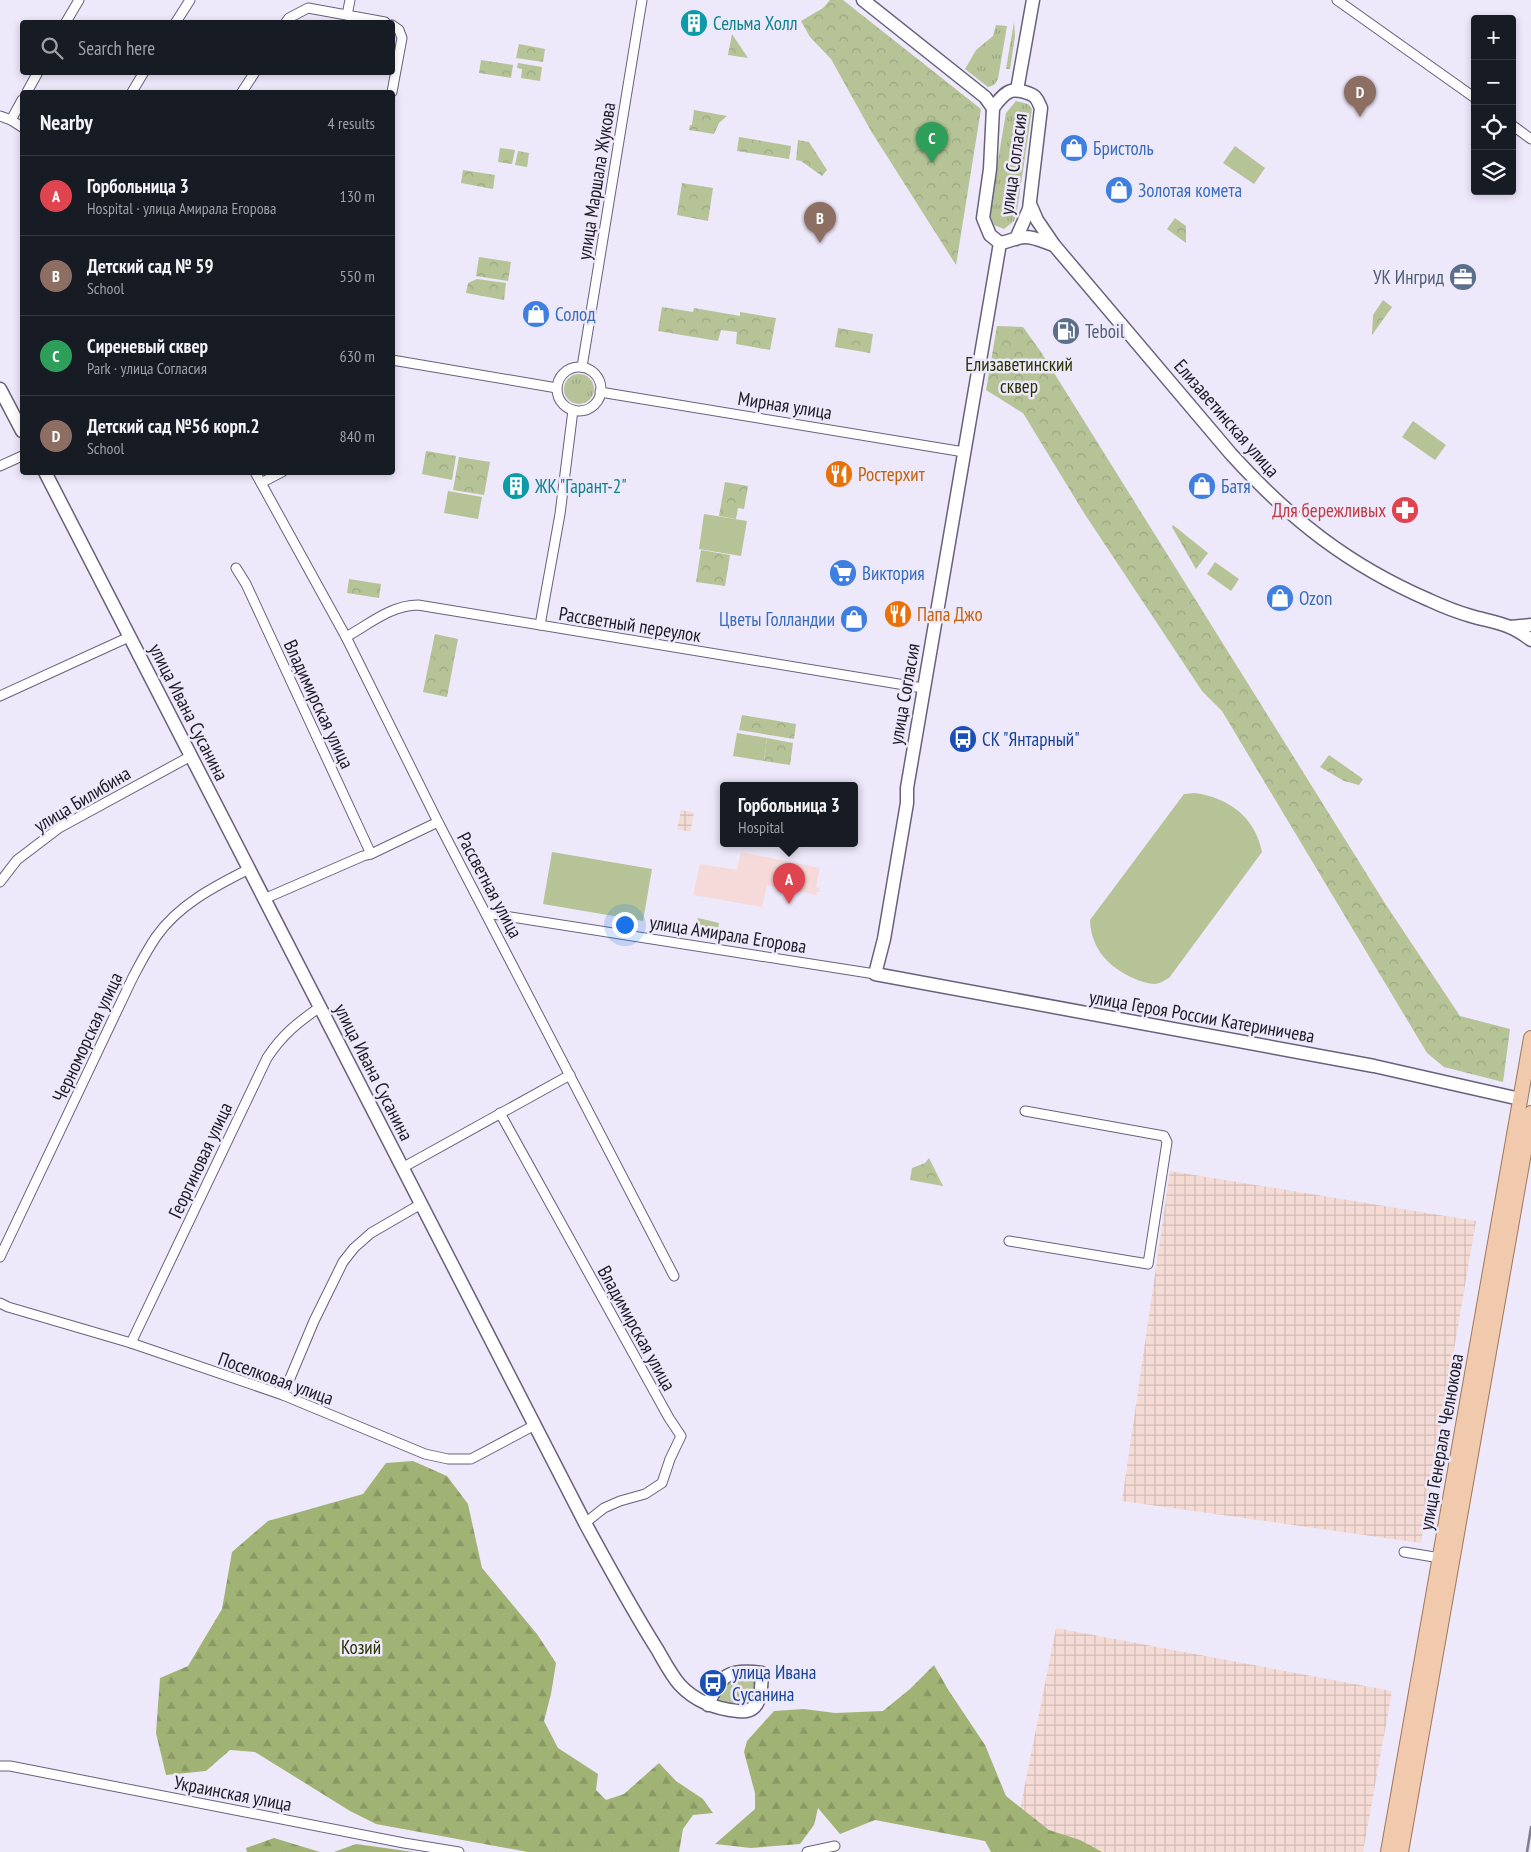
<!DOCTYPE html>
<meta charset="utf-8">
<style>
body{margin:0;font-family:"PT Sans Narrow",sans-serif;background:#242831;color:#f1f3f6}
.controls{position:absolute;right:15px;top:15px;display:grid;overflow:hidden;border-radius:5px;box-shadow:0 2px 8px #0003}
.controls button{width:45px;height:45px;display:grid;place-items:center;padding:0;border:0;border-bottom:1px solid #363941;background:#171b24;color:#f1f3f6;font:25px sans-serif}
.you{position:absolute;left:624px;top:924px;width:18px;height:18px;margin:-12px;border:4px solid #fff;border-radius:50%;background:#1a73e8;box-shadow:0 0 0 8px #1a73e833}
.badge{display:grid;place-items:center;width:32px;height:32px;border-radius:50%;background:#ea580c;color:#fff;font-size:16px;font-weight:700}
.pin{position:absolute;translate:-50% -41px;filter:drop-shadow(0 1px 2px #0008)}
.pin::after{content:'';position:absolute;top:26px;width:18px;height:15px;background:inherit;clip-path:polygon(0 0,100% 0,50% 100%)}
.popup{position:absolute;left:720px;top:782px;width:138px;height:65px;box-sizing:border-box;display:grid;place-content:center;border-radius:5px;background:#171b24;filter:drop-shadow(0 1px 4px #0005);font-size:16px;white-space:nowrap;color:#9ea1a6}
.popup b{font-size:19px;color:#f1f3f6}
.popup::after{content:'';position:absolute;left:50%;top:100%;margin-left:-10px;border:10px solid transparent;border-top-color:#171b24}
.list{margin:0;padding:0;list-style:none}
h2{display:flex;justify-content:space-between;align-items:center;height:65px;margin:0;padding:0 20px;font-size:21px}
h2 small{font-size:16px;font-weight:400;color:#9ea1a6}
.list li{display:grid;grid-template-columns:32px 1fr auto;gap:15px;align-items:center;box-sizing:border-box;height:80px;padding:0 20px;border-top:1px solid #363941}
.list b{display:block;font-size:19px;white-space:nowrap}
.list p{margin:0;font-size:16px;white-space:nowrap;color:#9ea1a6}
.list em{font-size:16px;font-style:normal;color:#9ea1a6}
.icon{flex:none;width:28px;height:28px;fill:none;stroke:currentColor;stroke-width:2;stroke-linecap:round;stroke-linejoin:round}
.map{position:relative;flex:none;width:1531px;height:1852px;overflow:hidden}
.search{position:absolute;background:#171b24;box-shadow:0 2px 8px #0003;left:20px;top:20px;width:375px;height:55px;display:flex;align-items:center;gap:12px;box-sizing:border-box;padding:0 18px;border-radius:5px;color:#9ea1a6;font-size:19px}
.panel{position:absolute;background:#171b24;box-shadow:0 2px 8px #0003;left:20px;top:90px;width:375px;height:385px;border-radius:5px}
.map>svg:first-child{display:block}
.industrial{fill:url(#industrial-grid)}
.medical{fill:#f5dad9}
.grass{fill:url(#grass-tufts)}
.forest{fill:url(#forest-firs)}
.park{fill:url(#park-crowns)}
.pitch{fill:#b5c397}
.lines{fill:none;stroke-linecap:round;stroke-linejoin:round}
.street-casing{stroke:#68617b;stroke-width:11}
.secondary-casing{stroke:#68617b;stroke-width:15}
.primary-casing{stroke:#a1765b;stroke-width:16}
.street{stroke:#fff;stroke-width:9}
.secondary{stroke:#fff;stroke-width:12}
.primary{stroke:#f1caae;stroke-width:14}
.rail{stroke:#807c8a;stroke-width:2.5}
.labels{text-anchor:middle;stroke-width:5;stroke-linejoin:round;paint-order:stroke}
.culture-label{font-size:19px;fill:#0d838f;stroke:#ede8fa;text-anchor:start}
.shop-label{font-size:19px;fill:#366cbe;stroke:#ede8fa;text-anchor:start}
.street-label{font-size:19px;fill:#1d1a24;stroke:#ede8fa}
.service-label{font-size:19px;fill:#4e5e75;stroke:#ede8fa;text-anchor:end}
.park-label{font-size:19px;fill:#273201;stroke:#ede8fa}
.food-label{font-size:19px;fill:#c56008;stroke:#ede8fa;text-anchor:start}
.health-label{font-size:19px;fill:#be3a42;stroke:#ede8fa;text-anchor:end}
.transit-label{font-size:19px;fill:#164399;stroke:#ede8fa;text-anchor:start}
</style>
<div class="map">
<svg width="1531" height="1852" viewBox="0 0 1531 1852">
<defs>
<pattern id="industrial-grid" width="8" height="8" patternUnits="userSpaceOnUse" patternTransform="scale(1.25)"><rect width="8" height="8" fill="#f5dbd5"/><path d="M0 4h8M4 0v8" fill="none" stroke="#d2bbb7"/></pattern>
<pattern id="grass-tufts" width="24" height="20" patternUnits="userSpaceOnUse" patternTransform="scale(1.25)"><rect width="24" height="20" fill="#b5c397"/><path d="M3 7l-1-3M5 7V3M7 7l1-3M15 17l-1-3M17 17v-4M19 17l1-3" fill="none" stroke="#9ba782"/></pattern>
<pattern id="forest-firs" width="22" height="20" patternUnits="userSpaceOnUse" patternTransform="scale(1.25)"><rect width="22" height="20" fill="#a1b374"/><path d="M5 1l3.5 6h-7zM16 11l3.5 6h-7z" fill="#8a9964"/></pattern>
<pattern id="park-crowns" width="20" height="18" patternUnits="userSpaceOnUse" patternTransform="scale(1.25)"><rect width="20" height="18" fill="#b5c397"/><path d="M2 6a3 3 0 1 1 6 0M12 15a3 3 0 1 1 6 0" fill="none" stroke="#9ba782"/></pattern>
</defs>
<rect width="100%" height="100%" fill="#ede8fa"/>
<!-- industrial -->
<g class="industrial">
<path d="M681 810 694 813 690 832 677 829Z"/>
<path d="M1170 1171 1476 1221 1421 1543 1122 1501Z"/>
<path d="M1056 1628 1392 1691 1363 1852H1020L1012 1850Z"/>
</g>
<!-- medical -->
<path class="medical" d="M741 852 820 868 816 887 820 888 819 892H816L817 895 767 885 762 907 693 895 700 864 737 870Z"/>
<!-- grass -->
<g class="grass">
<path d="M1014 22 1015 36 1010 69H1006Z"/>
<path d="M996 25 1007 26 998 79 994 85 988 87 965 69 976 50 993 36Z"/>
<path d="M1016 101 1028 104 1032 109 1017 211 1014 221 1004 229 994 225 989 213 1006 113Z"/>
<circle cx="579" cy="389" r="15"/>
<path d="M747 1676 758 1684 752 1701 743 1705 719 1703 715 1698 728 1681Z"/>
</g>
<!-- forest -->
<g class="forest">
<path d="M413 1461 447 1476 468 1504 482 1568 537 1634 556 1663 551 1694 544 1721 558 1748 598 1774 596 1790 606 1800 624 1794 659 1763 676 1781 703 1799 713 1813 693 1815 683 1829 679 1852H528L376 1824 350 1811 255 1752 230 1750 206 1771 166 1775 156 1733 160 1678 188 1666 222 1609 232 1552 268 1521 363 1494 386 1463Z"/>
<path d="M934 1665 949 1691 985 1745 1006 1796 1049 1830 1080 1840 1102 1852H991L985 1841 875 1820 840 1834 818 1808 814 1825 800 1844 751 1848 715 1844 755 1809V1793L744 1752 747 1741 774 1711 804 1709 835 1713 883 1711 910 1689Z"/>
<path d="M274 1838 320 1852H247L246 1848Z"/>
<path d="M356 1844 414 1852H334Z"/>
</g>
<!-- park -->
<g class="park">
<path d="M830 0H843L981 109 956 265 871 131 831 59 810 37 801 21 823 8Z"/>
<path d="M732 34 748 58 728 55Z"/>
<path d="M519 44 545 49 543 62 516 58Z"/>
<path d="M481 60 513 65 511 78 479 73Z"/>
<path d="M518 63 542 67 540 81 521 78 522 69 517 68Z"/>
<path d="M694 110 727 116 719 123 714 134 689 130 690 125H692Z"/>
<path d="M739 137 791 146 789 159 737 151Z"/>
<path d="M798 140 809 142 827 170 822 176 801 161 796 160Z"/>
<path d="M500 148 515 150 512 164 498 162Z"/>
<path d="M518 151 529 153 527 167 515 165Z"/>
<path d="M463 170 495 175 493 189 461 183Z"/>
<path d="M682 183 713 188 708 221 677 215Z"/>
<path d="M1175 218 1186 226V243L1167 229Z"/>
<path d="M479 257 511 262 508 281 476 276Z"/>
<path d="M477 279 506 283 504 300 466 293 468 283Z"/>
<path d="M1383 300 1392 307 1372 335 1373 315Z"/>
<path d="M662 307 693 312 694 308 740 316V312L776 318 770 350 736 344 737 332 721 330 718 341 658 331Z"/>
<path d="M997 326 1023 327 1041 352 1386 905 1460 1016 1510 1029 1503 1082 1444 1067 1427 1053 1222 711 1202 691 1084 513 1023 413 986 390Z"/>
<path d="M838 328 873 334 870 353 835 347Z"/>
<path d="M426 451 456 456 452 480 422 474Z"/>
<path d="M459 457 490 462 484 495 453 490Z"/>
<path d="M725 482 748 486 744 509 738 508 736 519 719 516Z"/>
<path d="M1173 525 1208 553 1196 569 1172 527Z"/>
<path d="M701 550 730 555 725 586 696 582Z"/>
<path d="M349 579 381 584 379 598 347 593Z"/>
<path d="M435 634 458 639 447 697 423 692Z"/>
<path d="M742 715 796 724 794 739 739 730Z"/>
<path d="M767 738 793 743 790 765 764 761Z"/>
<path d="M1329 755 1363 779 1359 785 1344 781 1320 767Z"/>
<path d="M698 918 719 923 718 932 696 928Z"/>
<path d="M929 1158 943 1186 910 1180 912 1168 925 1163Z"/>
</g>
<!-- pitch -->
<g class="pitch">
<path d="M1235 146 1265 168 1254 184 1223 163Z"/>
<path d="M1413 421 1446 445 1435 460 1402 437Z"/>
<path d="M448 491 482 497 478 519 444 513Z"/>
<path d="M704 514 747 521 741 556 699 549Z"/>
<path d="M1215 562 1239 579 1231 591 1207 574Z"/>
<path d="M737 733 767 738 764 761 733 756Z"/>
<path d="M1195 793C1229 798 1255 817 1262 852L1169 978C1165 980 1159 984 1155 984 1149 984 1140 981 1135 979 1110 968 1091 950 1090 920L1184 794Z"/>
<path d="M552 852 652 869 643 921 543 904Z"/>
</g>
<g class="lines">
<defs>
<g id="street">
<path d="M1337 0 1475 98"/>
<path d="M347 15 350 0"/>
<path d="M66 22 79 0"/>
<path d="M176 22 190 0"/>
<path d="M286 22 289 18 308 8 385 22"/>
<path d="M27 92 38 72"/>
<path d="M132 92 144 72"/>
<path d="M242 92 255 72"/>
<path d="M392 92 402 38 399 30 392 25"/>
<path d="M0 116 11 120 22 127"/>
<path d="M11 120 22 100"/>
<path d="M1512 125 1531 139"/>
<path d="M392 360 557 388"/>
<path d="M582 367 642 0"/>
<circle cx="579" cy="389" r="22"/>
<path d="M600 392 964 452"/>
<path d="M0 466 22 456"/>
<path d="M255 472 346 637 438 822 674 1276"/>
<path d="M261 483 282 472"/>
<path d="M236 568 246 584 371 854"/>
<path d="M540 625 560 514 573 410"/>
<path d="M346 637C368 625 391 605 418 605L923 688"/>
<path d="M0 696 129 637"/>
<path d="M0 882 17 860 59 828 191 756"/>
<path d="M264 899 363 856 371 854 438 822"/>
<path d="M486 913 875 974"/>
<path d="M500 1113 669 1418 681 1436 670 1459 662 1483 645 1494 620 1501 604 1508 585 1523"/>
<path d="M402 1168 570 1075"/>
<path d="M1009 1241 1148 1264 1167 1142 1164 1136 1025 1111"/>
<path d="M0 1257 133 977C140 964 147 950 156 937 178 905 215 886 249 869"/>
<path d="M0 1303 8 1307 131 1343 283 1395 425 1454 448 1459H471L535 1425"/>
<path d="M131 1343 267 1058C282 1035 297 1023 320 1007"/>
<path d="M283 1395 314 1321 343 1262 354 1248 371 1233 421 1204"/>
<path d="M1404 1552 1440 1558"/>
<path d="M0 1766H10L404 1843 459 1852"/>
<path d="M807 1852 835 1846"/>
</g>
<g id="secondary">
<path d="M863 0 985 97 993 108"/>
<path d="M1017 90 1033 0"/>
<path d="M1030 204 1037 220 1054 245 1231 454C1290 519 1348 565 1429 600 1442 606 1457 612 1471 616 1484 620 1499 622 1512 628 1518 631 1525 635 1531 640"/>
<path d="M1016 239 1029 209 1041 108C1039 104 1038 100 1035 97 1031 93 1017 89 1011 91 1004 93 998 101 993 108L990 169 983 218 990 235 1000 243C1009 242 1016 237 1025 237 1035 237 1044 242 1054 245"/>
<path d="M1000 243 907 788V803L884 939 875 974 1374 1066 1520 1099"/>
<path d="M0 389 22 431"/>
<path d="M45 472 585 1523C608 1565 631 1608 657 1649 664 1661 671 1675 680 1685 695 1701 716 1709 738 1711 762 1714 761 1691 762 1673 729 1668 720 1675 708 1705"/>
<path d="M1510 627 1531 625"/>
</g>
<g id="primary">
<path d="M1388 1852 1531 1038"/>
<path d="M1401 1852 1531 1113"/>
</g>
</defs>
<!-- street casing -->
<use href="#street" class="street-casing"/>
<!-- secondary casing -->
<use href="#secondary" class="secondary-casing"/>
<!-- primary casing -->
<use href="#primary" class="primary-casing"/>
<!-- street -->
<use href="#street" class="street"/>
<!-- secondary -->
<use href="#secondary" class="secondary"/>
<!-- primary -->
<use href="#primary" class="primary"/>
<!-- rail -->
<path class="rail" d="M1527 1852 1531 1827"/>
</g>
<!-- icons -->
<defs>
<symbol id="building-disc" viewBox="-11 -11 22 22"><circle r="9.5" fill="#0f9aa8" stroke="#ede8fa"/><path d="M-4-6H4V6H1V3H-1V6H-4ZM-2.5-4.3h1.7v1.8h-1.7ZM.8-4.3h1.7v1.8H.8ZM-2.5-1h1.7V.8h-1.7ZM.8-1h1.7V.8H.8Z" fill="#fff"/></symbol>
<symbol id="shop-disc" viewBox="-11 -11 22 22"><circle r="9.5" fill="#3f7fe0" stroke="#ede8fa"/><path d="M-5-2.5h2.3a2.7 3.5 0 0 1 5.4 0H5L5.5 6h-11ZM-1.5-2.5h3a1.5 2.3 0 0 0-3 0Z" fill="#fff"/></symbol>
<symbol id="office-disc" viewBox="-11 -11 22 22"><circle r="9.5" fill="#5c6f8a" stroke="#ede8fa"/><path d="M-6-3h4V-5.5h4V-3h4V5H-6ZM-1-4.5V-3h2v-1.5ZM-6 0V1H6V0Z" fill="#fff"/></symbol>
<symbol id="fuel-disc" viewBox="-11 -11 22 22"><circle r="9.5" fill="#5c6f8a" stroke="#ede8fa"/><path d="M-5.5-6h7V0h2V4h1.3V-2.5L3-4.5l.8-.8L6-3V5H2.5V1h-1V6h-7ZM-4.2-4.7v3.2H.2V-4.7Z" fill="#fff"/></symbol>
<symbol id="restaurant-disc" viewBox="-11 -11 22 22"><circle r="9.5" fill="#e8710a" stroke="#ede8fa"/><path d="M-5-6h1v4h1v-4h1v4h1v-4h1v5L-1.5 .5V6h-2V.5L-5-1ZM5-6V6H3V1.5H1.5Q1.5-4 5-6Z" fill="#fff"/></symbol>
<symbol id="pharmacy-disc" viewBox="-11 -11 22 22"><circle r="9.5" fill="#e0444e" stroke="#ede8fa"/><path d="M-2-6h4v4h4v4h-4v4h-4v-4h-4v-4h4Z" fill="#fff"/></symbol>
<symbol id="supermarket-disc" viewBox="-11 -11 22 22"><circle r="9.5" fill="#3f7fe0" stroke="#ede8fa"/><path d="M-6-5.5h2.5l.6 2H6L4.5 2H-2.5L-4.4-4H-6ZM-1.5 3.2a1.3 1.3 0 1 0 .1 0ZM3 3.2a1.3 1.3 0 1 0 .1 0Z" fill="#fff"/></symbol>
<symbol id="bus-disc" viewBox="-11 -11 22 22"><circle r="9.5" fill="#1a4fb4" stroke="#ede8fa"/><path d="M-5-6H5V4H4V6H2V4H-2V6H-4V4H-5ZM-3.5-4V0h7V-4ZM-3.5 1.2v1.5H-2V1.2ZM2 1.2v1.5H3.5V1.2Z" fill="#fff"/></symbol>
</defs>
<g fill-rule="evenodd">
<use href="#building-disc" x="678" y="7" width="32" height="32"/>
<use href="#shop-disc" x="1058" y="132" width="32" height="32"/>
<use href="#shop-disc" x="1103" y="174" width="32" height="32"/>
<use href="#office-disc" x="1447" y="261" width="32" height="32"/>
<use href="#shop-disc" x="520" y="298" width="32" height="32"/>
<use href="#fuel-disc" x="1050" y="315" width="32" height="32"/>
<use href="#restaurant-disc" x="823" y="458" width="32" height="32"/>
<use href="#building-disc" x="500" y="470" width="32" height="32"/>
<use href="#shop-disc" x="1186" y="470" width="32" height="32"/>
<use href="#pharmacy-disc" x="1389" y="494" width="32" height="32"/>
<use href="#supermarket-disc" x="827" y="557" width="32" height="32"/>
<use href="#shop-disc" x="1264" y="582" width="32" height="32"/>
<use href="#restaurant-disc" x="882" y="598" width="32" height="32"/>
<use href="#shop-disc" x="838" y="603" width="32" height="32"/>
<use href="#bus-disc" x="947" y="723" width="32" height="32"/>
<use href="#bus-disc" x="697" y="1667" width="32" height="32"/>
</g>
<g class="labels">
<!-- culture labels -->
<g class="culture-label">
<text x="713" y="30">Сельма Холл</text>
<text x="535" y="493">ЖК "Гарант-2"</text>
</g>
<!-- shop labels -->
<g class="shop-label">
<text x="1093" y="155">Бристоль</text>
<text x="1138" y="197">Золотая комета</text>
<text x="555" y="321">Солод</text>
<text x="1221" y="493">Батя</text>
<text x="862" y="580">Виктория</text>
<text x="1299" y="605">Ozon</text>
<text x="835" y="626" text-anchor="end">Цветы Голландии</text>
</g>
<!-- street labels -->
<g class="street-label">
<text transform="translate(1013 164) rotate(-82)" y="7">улица Согласия</text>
<text transform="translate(596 181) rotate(-81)" y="7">улица Маршала Жукова</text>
<text transform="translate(785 405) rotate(9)" y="7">Мирная улица</text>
<text transform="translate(1227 418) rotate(49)" y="7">Елизаветинская улица</text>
<text transform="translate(630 624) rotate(9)" y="7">Рассветный переулок</text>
<text transform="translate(904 694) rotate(-80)" y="7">улица Согласия</text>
<text transform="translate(319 704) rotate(65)" y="7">Владимирская улица</text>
<text transform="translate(189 712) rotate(63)" y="7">улица Ивана Сусанина</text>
<text transform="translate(82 799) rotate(-31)" y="7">улица Билибина</text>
<text transform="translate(490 885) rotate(62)" y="7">Рассветная улица</text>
<text transform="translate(728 934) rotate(9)" y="7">улица Амирала Егорова</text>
<text transform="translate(1202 1016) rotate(10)" y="7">улица Героя России Катериничева</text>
<text transform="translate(87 1037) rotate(-65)" y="7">Черноморская улица</text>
<text transform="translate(374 1072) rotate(63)" y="7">улица Ивана Сусанина</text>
<text transform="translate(200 1160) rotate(-65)" y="7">Георгиновая улица</text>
<text transform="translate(637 1328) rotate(61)" y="7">Владимирская улица</text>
<text transform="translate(276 1378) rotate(20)" y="7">Поселковая улица</text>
<text transform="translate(1441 1442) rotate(-80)" y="7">улица Генерала Челнокова</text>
<text transform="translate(233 1793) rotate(11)" y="7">Украинская улица</text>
</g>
<!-- service labels -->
<g class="service-label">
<text x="1444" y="284">УК Ингрид</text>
<text x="1085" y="338" text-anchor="start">Teboil</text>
</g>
<!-- park labels -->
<g class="park-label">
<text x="1019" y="371">Елизаветинский<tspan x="1019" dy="22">сквер</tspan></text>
<text x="361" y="1654">Козий</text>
</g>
<!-- food labels -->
<g class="food-label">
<text x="858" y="481">Ростерхит</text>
<text x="917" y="621">Папа Джо</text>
</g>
<!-- health labels -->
<g class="health-label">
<text x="1386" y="517">Для бережливых</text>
</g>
<!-- transit labels -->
<g class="transit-label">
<text x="982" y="746">СК "Янтарный"</text>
<text x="732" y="1679">улица Ивана<tspan x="732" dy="22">Сусанина</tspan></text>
</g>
</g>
</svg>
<div class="controls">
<button>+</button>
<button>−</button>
<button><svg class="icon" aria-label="locate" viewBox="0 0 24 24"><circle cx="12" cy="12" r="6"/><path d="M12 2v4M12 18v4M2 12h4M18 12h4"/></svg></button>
<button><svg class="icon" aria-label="layers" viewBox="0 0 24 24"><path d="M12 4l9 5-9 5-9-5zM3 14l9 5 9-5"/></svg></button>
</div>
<div class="you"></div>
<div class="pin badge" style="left:789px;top:904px;background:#e0444e">A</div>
<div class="popup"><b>Горбольница 3</b>Hospital</div>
<div class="pin badge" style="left:820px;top:243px;background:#8d6e63">B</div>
<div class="pin badge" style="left:932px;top:163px;background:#2e9e5b">C</div>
<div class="pin badge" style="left:1360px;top:117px;background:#8d6e63">D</div>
<div class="search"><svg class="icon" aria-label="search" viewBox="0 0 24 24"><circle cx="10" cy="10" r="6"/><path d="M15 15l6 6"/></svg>Search here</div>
<section class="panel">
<h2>Nearby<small>4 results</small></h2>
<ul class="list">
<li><span class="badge" style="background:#e0444e">A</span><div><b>Горбольница 3</b><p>Hospital · улица Амирала Егорова</p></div><em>130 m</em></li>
<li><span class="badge" style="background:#8d6e63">B</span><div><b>Детский сад № 59</b><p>School</p></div><em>550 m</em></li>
<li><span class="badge" style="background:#2e9e5b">C</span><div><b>Сиреневый сквер</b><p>Park · улица Согласия</p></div><em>630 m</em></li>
<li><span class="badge" style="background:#8d6e63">D</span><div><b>Детский сад №56 корп.2</b><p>School</p></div><em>840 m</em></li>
</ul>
</section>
</div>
